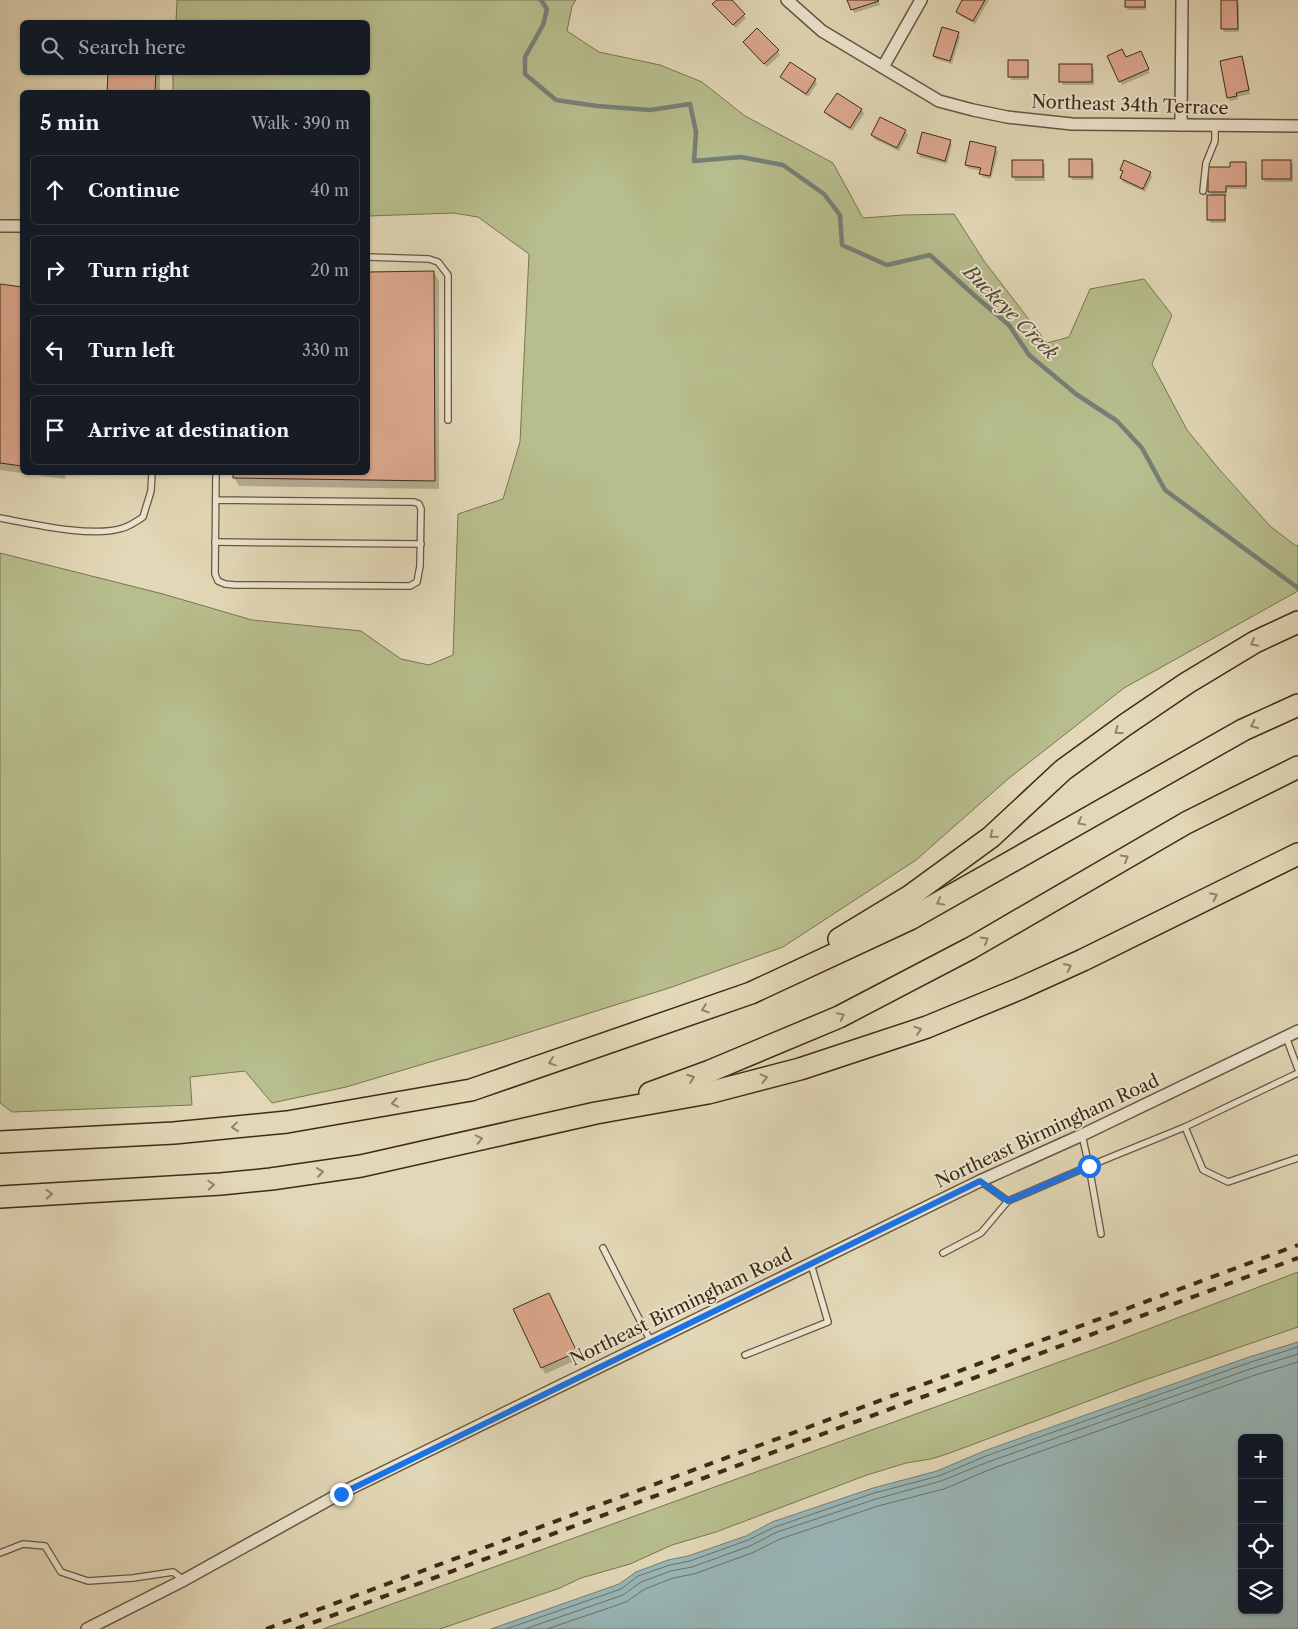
<!DOCTYPE html>
<meta charset="utf-8">
<style>
body{margin:0;font-family:"Libre Caslon Text",serif;background:#20242c;color:#f1f3f6}
.controls{position:absolute;right:15px;bottom:15px;display:grid;overflow:hidden;border-radius:8px;box-shadow:0 1px 4px #0004}
.controls button{width:45px;height:45px;display:grid;place-items:center;padding:0;border:0;border-bottom:1px solid #363941;background:#171b24;color:#f1f3f6;font:25px sans-serif}
.stop{position:absolute;width:15px;height:15px;margin:-11px;border:4px solid #1a73e8;border-radius:50%;background:#fff}
.stop.end{background:#1a73e8;border-color:#fff;box-shadow:0 1px 5px #0008}
.list{margin:0;padding:0;list-style:none}
h2{display:flex;justify-content:space-between;align-items:center;height:65px;margin:0;padding:0 20px;font-size:21px}
h2 small{font-size:16px;font-weight:400;color:#9ea1a6}
.list li{display:grid;grid-template-columns:32px 1fr auto;gap:15px;align-items:center;box-sizing:border-box;height:70px;margin:0 10px 10px;padding:0 10px;border:1px solid #363941;border-radius:8px}
.list b{display:block;font-size:19px;white-space:nowrap}
.list em{font-size:16px;font-style:normal;color:#9ea1a6}
.icon{flex:none;width:28px;height:28px;fill:none;stroke:currentColor;stroke-width:2;stroke-linecap:round;stroke-linejoin:round}
.map{position:relative;flex:none;width:1298px;height:1629px;overflow:hidden}
.search{position:absolute;background:#171b24;box-shadow:0 1px 4px #0004;left:20px;top:20px;width:350px;height:55px;display:flex;align-items:center;gap:12px;box-sizing:border-box;padding:0 18px;border-radius:8px;color:#9ea1a6;font-size:19px}
.panel{position:absolute;background:#171b24;box-shadow:0 1px 4px #0004;left:20px;top:90px;width:350px;height:385px;border-radius:8px}
.map>svg:first-child{display:block}
.green{fill:#b7bd8c;stroke:#7a7452}
.water{fill:#99b7b8;stroke:#757f78;fill-rule:evenodd}
.shadow{fill:#0003}
.lines{fill:none;stroke-linecap:round;stroke-linejoin:round}
.shore{stroke:#6c7268;stroke-width:1}
.stream{stroke:#757f78;stroke-width:4.5}
.building{fill:#dea98f;stroke:#3e2c17}
.lane-casing{stroke:#67573f;stroke-width:8}
.street-casing{stroke:#67573f;stroke-width:14}
.highway-casing{stroke:#3e2c17;stroke-width:24}
.lane{stroke:#ece5d0;stroke-width:5.5}
.street{stroke:#ece5d0;stroke-width:11}
.highway{stroke:#e2d7b6;stroke-width:21}
.rail{stroke:#3e2c17;stroke-width:4;stroke-dasharray:9 9;stroke-linecap:butt}
.oneway{stroke:#908266}
.route{stroke:#1a73e8;stroke-width:6}
.labels{text-anchor:middle;stroke-width:4;stroke-linejoin:round;paint-order:stroke}
.street-label{font-size:18px;fill:#3e2c17;stroke:#ece5d0}
.water-label{font-size:19px;font-style:italic;fill:#504837;stroke:#ece5d0}
</style>
<div class="map">
<svg width="1298" height="1629" viewBox="0 0 1298 1629">
<rect width="100%" height="100%" fill="#e2d7b6"/>
<filter id="stains"><feTurbulence type="fractalNoise" baseFrequency=".004" numOctaves="4"/><feColorMatrix values="0 0 0 0 .2 0 0 0 0 .09 0 0 0 0 .02 0 0 0 .5 -.17"/></filter>
<radialGradient id="worn" r=".72"><stop offset=".6" stop-color="#630" stop-opacity="0"/><stop offset="1" stop-color="#630" stop-opacity=".3"/></radialGradient>
<!-- green -->
<g class="green">
<path d="M177 0H576L572 6 567 31 599 52 660 65 702 82 745 116 833 163 863 218 903 215 954 214 984 261 1047 343 1069 337 1090 289 1144 279 1172 315 1152 364 1187 430 1219 469 1270 526 1296 546 1298 545V591L1124 688 1008 779 916 860 783 947 672 987 511 1038 346 1087 272 1103 245 1071 190 1077 192 1105 12 1112 0 1103V553L163 594 252 620 361 631 401 659 429 665 453 655 458 514 503 499 520 442 529 254 478 217 453 213 368 216V92H173V73L368 72V22H176Z"/>
<path d="M1298 1272V1327L1139 1382 950 1453 931 1459 906 1463 867 1475 716 1532 672 1545 630 1564 581 1578 560 1588 440 1629H323L1109 1344Z"/>
</g>
<!-- water -->
<path class="water" d="M1298 1342V1629H491L619 1584 636 1572 668 1560 688 1556 746 1536 772 1522 873 1488 937 1471 984 1451 1249 1357ZM1242 1438H1279V1610H1242Z"/>
<!-- shadow -->
<g class="shadow">
<path d="M718 0H730L746 18 736 28 716 8 714 5Z"/>
<path d="M849 0H878L880 5 854 13Z"/>
<path d="M964 0H989L975 24 959 15 957 12Z"/>
<path d="M1126 0H1146V10H1128L1126 7Z"/>
<path d="M1222 0H1237L1239 3V32H1224L1222 28Z"/>
<path d="M958 33 960 37 952 64 936 59 934 56Z"/>
<path d="M744 43 778 51 780 55 767 67Z"/>
<path d="M1142 56 1150 73 1122 85 1108 57 1126 59Z"/>
<path d="M1242 58 1244 61 1250 94 1237 97 1238 99 1230 101 1228 97Z"/>
<path d="M1027 61 1029 65V80H1012L1009 76Z"/>
<path d="M1092 66 1094 69V85H1063L1061 81Z"/>
<rect x="109" y="72" width="51" height="20"/>
<path d="M781 77 815 80 817 84 808 97 784 80Z"/>
<path d="M837 95 862 110 864 114 852 131 828 116 826 112Z"/>
<path d="M905 131 908 135 899 151 874 139 872 135Z"/>
<path d="M950 141 952 145 947 164 920 157 918 153Z"/>
<path d="M995 148 998 152 991 179 983 177 981 174V171L968 168 966 164Z"/>
<path d="M1092 160 1094 164V180H1073L1070 176Z"/>
<path d="M1042 161 1045 165V181H1015L1013 177Z"/>
<path d="M1291 161 1293 165V182H1265L1263 178Z"/>
<path d="M1245 164 1247 167V189H1227V196H1224L1226 201V223H1211L1208 219 1212 197 1209 192V169H1231Z"/>
<path d="M1121 169 1150 173 1152 177 1145 192 1123 182 1121 178 1123 173Z"/>
<path d="M434 272 439 281V489L239 486 234 477 368 472V273Z"/>
<path d="M0 285 22 289V472H66L65 479 0 470Z"/>
<path d="M552 1301 579 1359 545 1374 515 1310Z"/>
</g>
<g class="lines">
<!-- shore -->
<g class="shore">
<path d="M506 1629 621 1589 638 1576 670 1565 690 1561 748 1540 775 1527 874 1493 939 1476 986 1456 1251 1362 1298 1347"/>
<path d="M525 1629 623 1595 641 1582 671 1571 692 1567 750 1546 777 1532 876 1499 941 1481 988 1462 1253 1368 1298 1354"/>
<path d="M547 1629 626 1602 645 1589 673 1578 694 1574 752 1553 780 1539 878 1506 944 1489 991 1469 1255 1375 1298 1362"/>
</g>
<!-- stream -->
<path class="stream" d="M541 0 547 9 543 25 525 57V74L556 100 597 106 650 110 690 104 696 132 694 161 741 157 783 165 824 194 840 215 842 245 887 265 930 255 975 296 1009 325 1029 355 1076 394 1117 421 1142 448 1165 490 1298 588"/>
</g>
<!-- building -->
<g class="building">
<path d="M717 0H732L745 14 733 25 712 4Z"/>
<path d="M847 0H878L879 1 851 10Z"/>
<path d="M962 0H985L973 21 956 12Z"/>
<rect x="1125" y="0" width="20" height="7"/>
<path d="M1221 0H1237L1238 29H1221Z"/>
<path d="M942 27 959 32 950 61 933 56Z"/>
<path d="M757 28 779 50 764 64 743 42Z"/>
<path d="M1122 49 1126 57 1141 51 1149 69 1119 82 1107 56Z"/>
<path d="M1242 56 1249 90 1236 93 1237 96 1227 98 1220 61Z"/>
<rect x="1008" y="60" width="20" height="17"/>
<path d="M790 62 816 79 806 94 780 77Z"/>
<rect x="1059" y="64" width="33" height="18"/>
<path d="M108 72H156L155 92H107Z"/>
<path d="M837 93 862 109 850 128 824 112Z"/>
<path d="M880 117 906 130 897 148 871 135Z"/>
<path d="M922 132 951 140 945 161 917 153Z"/>
<path d="M970 141 996 147 990 176 979 174 981 168 965 165Z"/>
<rect x="1069" y="159" width="23" height="18"/>
<rect x="1012" y="160" width="31" height="17"/>
<path d="M1124 160 1151 172 1143 189 1120 178 1123 171 1120 170Z"/>
<rect x="1262" y="160" width="29" height="19"/>
<path d="M1230 162H1246V186H1226V192H1208V167H1230Z"/>
<rect x="1207" y="195" width="18" height="25"/>
<path d="M434 271 435 481 233 478V472H368V272Z"/>
<path d="M0 284 22 287V466L0 463Z"/>
<path d="M549 1293 577 1352 541 1368 513 1309Z"/>
</g>
<g class="lines">
<defs>
<g id="lane">
<path d="M1203 191 1206 163 1215 141V125"/>
<path d="M368 257 429 259 438 262 448 275V420"/>
<path d="M216 500 414 502 419 504 421 509 420 566 417 582 410 586 235 585 225 584 218 581 215 574 216 472"/>
<path d="M0 518C32 524 93 538 123 528 130 526 137 521 143 517L151 491 152 472"/>
<path d="M215 542 421 544"/>
<path d="M1286 1037 1298 1069"/>
<path d="M1185 1127 1203 1170 1228 1182 1298 1158"/>
<path d="M980 1181 1008 1201 1089 1166 1082 1135"/>
<path d="M1101 1234 1089 1166 1185 1127 1298 1073"/>
<path d="M603 1248 651 1342"/>
<path d="M943 1253 981 1233 1008 1201"/>
<path d="M745 1355 828 1322 811 1264"/>
<path d="M0 1553 23 1544 45 1546 61 1572 88 1581 133 1578 173 1572 184 1580"/>
</g>
<g id="street">
<path d="M787 0 822 31 939 101 973 110 1007 117 1072 124 1298 126"/>
<path d="M883 67 921 0"/>
<path d="M1181 125 1182 0"/>
<path d="M0 226H22"/>
<path d="M87 1629 184 1580 341 1493 980 1181 1082 1135 1298 1031"/>
</g>
<g id="highway">
<path d="M839 939 910 896 991 837 1063 770 1125 725 1187 683 1255 642 1298 622"/>
<path d="M650 1093 710 1071 839 1017 971 948 1186 823 1298 767"/>
<path d="M0 1142 174 1133 287 1122 471 1090 751 993 910 919 1243 730 1298 705"/>
<path d="M0 1197 221 1184 271 1179 361 1166 596 1113 708 1093 800 1069 927 1027 1019 989 1083 960 1298 854"/>
</g>
</defs>
<!-- lane casing -->
<use href="#lane" class="lane-casing"/>
<!-- street casing -->
<use href="#street" class="street-casing"/>
<!-- highway casing -->
<use href="#highway" class="highway-casing"/>
<!-- lane -->
<use href="#lane" class="lane"/>
<!-- street -->
<use href="#street" class="street"/>
<!-- highway -->
<use href="#highway" class="highway"/>
<!-- rail -->
<g class="rail">
<path d="M266 1629 1298 1245"/>
<path d="M296 1629 1298 1258"/>
</g>
</g>
<!-- one-way arrows -->
<defs><path id="oneway-chevron" d="M-2-3.5L2.5 0L-2 3.5" fill="none" stroke-width="1.6" stroke-linecap="round" stroke-linejoin="round" transform="scale(1.25)"/></defs>
<g class="oneway">
<use href="#oneway-chevron" transform="translate(1254 643) rotate(151)"/>
<use href="#oneway-chevron" transform="translate(1254 725) rotate(155)"/>
<use href="#oneway-chevron" transform="translate(1118 731) rotate(144)"/>
<use href="#oneway-chevron" transform="translate(1081 822) rotate(151)"/>
<use href="#oneway-chevron" transform="translate(993 835) rotate(140)"/>
<use href="#oneway-chevron" transform="translate(1125 858) rotate(-30)"/>
<use href="#oneway-chevron" transform="translate(1214 896) rotate(-26)"/>
<use href="#oneway-chevron" transform="translate(940 902) rotate(151)"/>
<use href="#oneway-chevron" transform="translate(985 940) rotate(-30)"/>
<use href="#oneway-chevron" transform="translate(1068 967) rotate(-25)"/>
<use href="#oneway-chevron" transform="translate(705 1009) rotate(161)"/>
<use href="#oneway-chevron" transform="translate(841 1016) rotate(-26)"/>
<use href="#oneway-chevron" transform="translate(918 1030) rotate(-19)"/>
<use href="#oneway-chevron" transform="translate(552 1062) rotate(161)"/>
<use href="#oneway-chevron" transform="translate(691 1078) rotate(-20)"/>
<use href="#oneway-chevron" transform="translate(764 1078) rotate(-14)"/>
<use href="#oneway-chevron" transform="translate(395 1103) rotate(170)"/>
<use href="#oneway-chevron" transform="translate(235 1127) rotate(174)"/>
<use href="#oneway-chevron" transform="translate(479 1139) rotate(-13)"/>
<use href="#oneway-chevron" transform="translate(320 1172) rotate(-8)"/>
<use href="#oneway-chevron" transform="translate(211 1185) rotate(-3)"/>
<use href="#oneway-chevron" transform="translate(49 1194) rotate(-3)"/>
</g>
<g class="lines">
<!-- route -->
<path class="route" d="M341 1494 980 1181 1008 1201 1089 1166"/>
</g>
<g class="labels">
<!-- street labels -->
<g class="street-label">
<text transform="translate(1130 105) rotate(2)" y="6">Northeast 34th Terrace</text>
<text transform="translate(1047 1131) rotate(-25)" y="6">Northeast Birmingham Road</text>
<text transform="translate(681 1307) rotate(-26)" y="6">Northeast Birmingham Road</text>
</g>
<!-- water labels -->
<g class="water-label">
<text transform="translate(1011 312) rotate(45)" y="7">Buckeye Creek</text>
</g>
</g>
<rect width="100%" height="100%" filter="url(#stains)"/>
<rect width="100%" height="100%" fill="url(#worn)"/>
</svg>
<div class="controls">
<button>+</button>
<button>−</button>
<button><svg class="icon" aria-label="locate" viewBox="0 0 24 24"><circle cx="12" cy="12" r="6"/><path d="M12 2v4M12 18v4M2 12h4M18 12h4"/></svg></button>
<button><svg class="icon" aria-label="layers" viewBox="0 0 24 24"><path d="M12 4l9 5-9 5-9-5zM3 14l9 5 9-5"/></svg></button>
</div>
<div class="stop" style="left:1089px;top:1166px"></div>
<div class="stop end" style="left:341px;top:1494px"></div>
<div class="search"><svg class="icon" aria-label="search" viewBox="0 0 24 24"><circle cx="10" cy="10" r="6"/><path d="M15 15l6 6"/></svg>Search here</div>
<section class="panel">
<h2>5 min<small>Walk · 390 m</small></h2>
<ul class="list">
<li><svg class="icon" aria-label="ahead" viewBox="0 0 24 24"><path d="M12 20V5M6 11l6-6 6 6"/></svg><div><b>Continue</b></div><em>40 m</em></li>
<li><svg class="icon" aria-label="right" viewBox="0 0 24 24"><path d="M7 20v-9h11M14 6l5 5-5 5"/></svg><div><b>Turn right</b></div><em>20 m</em></li>
<li><svg class="icon" aria-label="left" viewBox="0 0 24 24"><path d="M17 20v-9H6M10 6l-5 5 5 5"/></svg><div><b>Turn left</b></div><em>330 m</em></li>
<li><svg class="icon" aria-label="arrive" viewBox="0 0 24 24"><path d="M6 21V4h12l-3 4 3 4H6"/></svg><div><b>Arrive at destination</b></div></li>
</ul>
</section>
</div>
